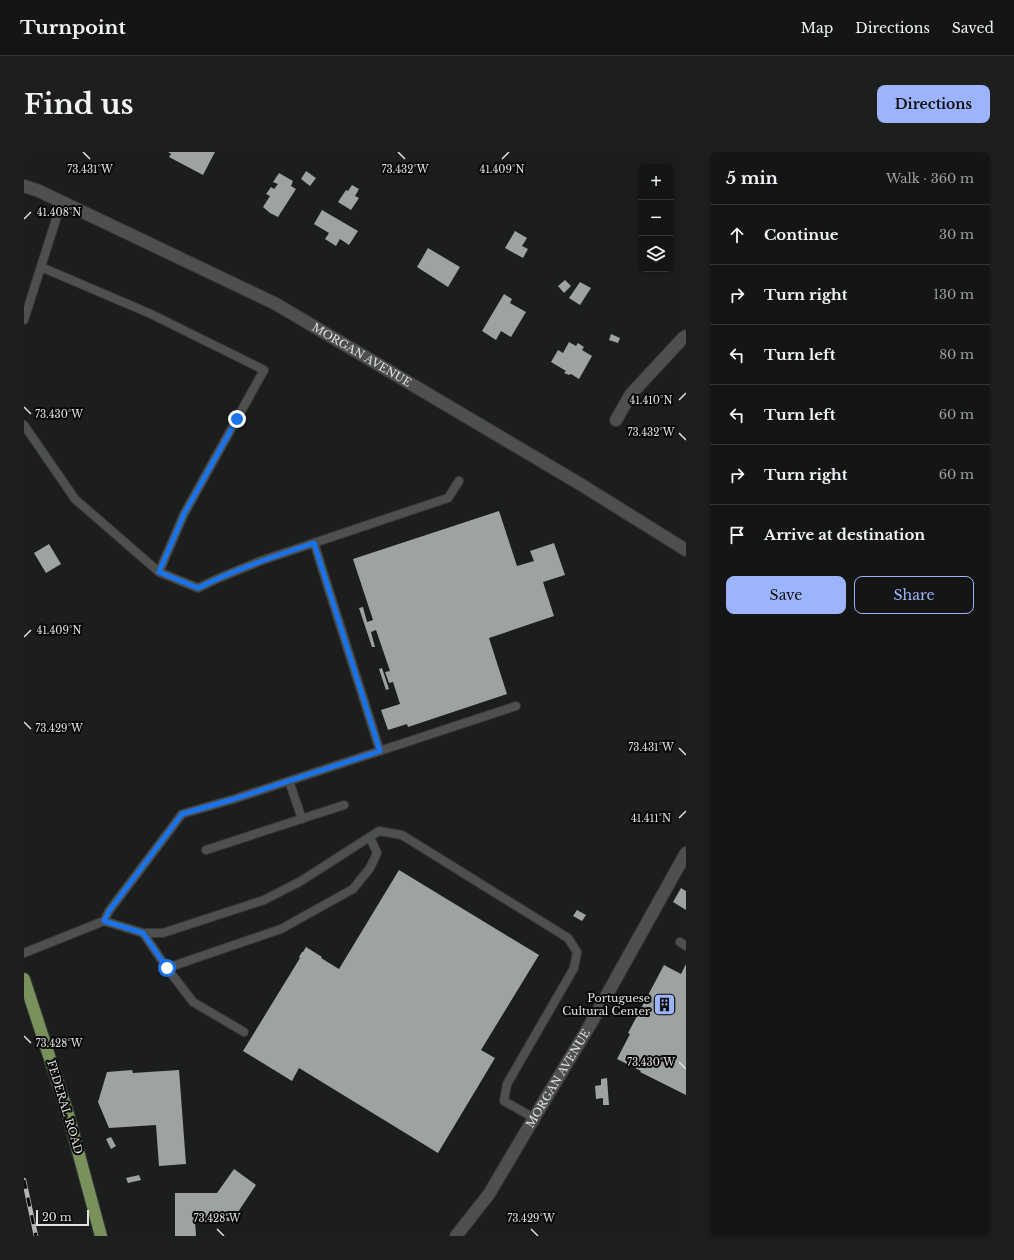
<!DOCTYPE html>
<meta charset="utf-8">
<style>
body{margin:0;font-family:"Libre Baskerville",serif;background:#1d1f1e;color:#f1f3f6}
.controls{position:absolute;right:12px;top:12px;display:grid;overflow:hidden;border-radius:8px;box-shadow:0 2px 6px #0003}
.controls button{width:36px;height:36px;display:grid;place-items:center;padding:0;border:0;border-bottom:1px solid #333534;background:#141615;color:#f1f3f6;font:20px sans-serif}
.scale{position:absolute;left:12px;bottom:10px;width:53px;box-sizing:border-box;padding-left:4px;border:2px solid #dfe1df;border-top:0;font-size:11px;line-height:14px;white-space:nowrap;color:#dfe1df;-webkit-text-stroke:3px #070807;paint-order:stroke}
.stop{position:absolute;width:12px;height:12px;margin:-9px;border:3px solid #1a73e8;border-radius:50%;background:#fff}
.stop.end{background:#1a73e8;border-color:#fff;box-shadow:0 1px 4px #0008}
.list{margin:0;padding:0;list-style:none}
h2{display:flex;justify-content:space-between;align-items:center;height:52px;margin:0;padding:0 16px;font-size:17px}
h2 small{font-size:13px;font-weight:400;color:#9d9fa0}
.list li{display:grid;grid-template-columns:26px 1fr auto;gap:12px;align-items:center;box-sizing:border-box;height:60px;padding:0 16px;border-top:1px solid #333534}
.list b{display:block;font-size:15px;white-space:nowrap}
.list em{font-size:13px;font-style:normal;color:#9d9fa0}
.actions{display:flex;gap:8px;padding:12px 16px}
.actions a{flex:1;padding:9px 0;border:1px solid #9cb4fd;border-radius:8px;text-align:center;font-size:14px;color:#9cb4fd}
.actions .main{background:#9cb4fd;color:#111}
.icon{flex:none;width:22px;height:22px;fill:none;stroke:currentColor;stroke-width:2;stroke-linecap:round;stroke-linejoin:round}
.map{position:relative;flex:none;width:662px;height:1084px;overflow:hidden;border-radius:8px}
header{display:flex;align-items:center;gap:24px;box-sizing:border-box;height:56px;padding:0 20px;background:#141615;border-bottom:1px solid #333534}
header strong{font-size:19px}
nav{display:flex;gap:22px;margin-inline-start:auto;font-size:14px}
.intro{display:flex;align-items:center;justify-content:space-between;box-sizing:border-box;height:96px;padding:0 24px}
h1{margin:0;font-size:28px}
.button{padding:10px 18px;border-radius:8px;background:#9cb4fd;color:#111;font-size:14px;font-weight:700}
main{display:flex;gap:24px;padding:0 24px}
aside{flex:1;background:#141615;border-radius:8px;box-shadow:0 2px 6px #0003}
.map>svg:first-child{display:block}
.building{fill:#9da3a1}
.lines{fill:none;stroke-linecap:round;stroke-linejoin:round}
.lane-casing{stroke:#363837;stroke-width:10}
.street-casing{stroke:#363837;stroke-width:14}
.primary-casing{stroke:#363837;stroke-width:14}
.lane{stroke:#4d504e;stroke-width:8}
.street{stroke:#4d504e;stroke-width:12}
.primary{stroke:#79915b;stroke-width:12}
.rail-casing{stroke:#b5b7b5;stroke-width:4.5}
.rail{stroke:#070807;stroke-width:3;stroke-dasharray:9;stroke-linecap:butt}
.route{stroke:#1a73e8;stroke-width:5}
.ticks{fill:none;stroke:#dfe1df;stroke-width:1.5}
.labels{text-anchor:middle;stroke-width:4;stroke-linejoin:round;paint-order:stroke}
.street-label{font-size:11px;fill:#dfe1df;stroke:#070807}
.poi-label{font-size:11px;fill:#dfe1df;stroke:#070807;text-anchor:end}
.ticks-label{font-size:10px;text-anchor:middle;fill:#dfe1df;stroke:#070807;stroke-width:4;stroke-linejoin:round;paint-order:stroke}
</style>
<header>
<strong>Turnpoint</strong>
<nav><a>Map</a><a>Directions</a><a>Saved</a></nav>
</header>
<div class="intro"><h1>Find us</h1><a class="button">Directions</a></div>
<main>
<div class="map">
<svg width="662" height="1084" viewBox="0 0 662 1084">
<rect width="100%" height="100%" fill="#1b1e1c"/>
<!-- building -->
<g class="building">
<path d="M144 0H191L179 23 145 5 147 2Z"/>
<path d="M282 19 292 26 286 34 277 27Z"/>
<path d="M255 21 269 29 267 34 272 37 254 65 246 61 239 55 246 44 242 42 247 35 250 37 254 32 249 30Z"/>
<path d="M328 33 335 37 331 44 335 46 327 58 314 50 322 38 324 39Z"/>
<path d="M298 58 334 79 325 93 316 87 312 94 301 87 305 81 290 72Z"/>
<path d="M491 79 503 86 498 94 504 97 499 106 481 96Z"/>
<path d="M404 96 436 115 424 135 393 115Z"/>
<path d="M541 128 547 134 540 141 534 134Z"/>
<path d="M556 130 567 136 556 153 545 146Z"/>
<path d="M480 142 488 147 486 151 502 160 487 185 477 179 472 188 458 179Z"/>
<path d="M587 182 596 186 594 191 585 188Z"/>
<path d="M545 190 552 194 554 191 560 195 558 198 568 204 555 227 547 222 545 223 540 221 542 219 527 210 534 198 539 201Z"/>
<path d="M475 359 493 414 510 409 506 399 530 391 541 423 519 430 530 464 465 486 483 542 384 575 383 572 364 578 357 558 376 552 369 530 365 531 361 520 366 519 352 478 347 480 351 495H348L335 456 339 455 343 470 349 468 329 407Z"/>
<path d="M25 392 37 412 22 421 10 401Z"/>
<path d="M358 516 365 537 362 538 355 517Z"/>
<path d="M375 718 515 803 457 898 471 906 414 1001 275 916 268 929 219 899 276 806 275 805 278 800H279L282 795 298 805 297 806 315 817Z"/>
<path d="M657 736 662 739V758L649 750Z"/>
<path d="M553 758 562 763 558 769 549 764Z"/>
<path d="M662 812V943L616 920 617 919 593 907 606 882 604 881 640 813 657 822Z"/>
<path d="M108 918 109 921 155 918 162 1012 135 1014 132 973 85 976 74 950 83 920Z"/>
<path d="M583 926 585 953H579V946L572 947 571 934 577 933V927Z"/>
<path d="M87 985 92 994 87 997 82 987Z"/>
<path d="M210 1017 232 1033 208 1069H171L172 1084H151V1041H193Z"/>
<path d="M115 1023 117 1028 104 1031 102 1026Z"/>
</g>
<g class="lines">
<defs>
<g id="lane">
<path d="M17 115 127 162 240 218 160 362 135 420"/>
<path d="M0 168 34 61 39 50"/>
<path d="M0 273 51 347 135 420 174 436 195 426 239 408 424 346 435 329"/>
<path d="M290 391 356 599"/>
<path d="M265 629 278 667"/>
<path d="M182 698 320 653"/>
<path d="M80 769 119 781H139L240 748 277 729 355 679 378 683 544 786 553 800 550 816 483 932 480 949 510 966"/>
<path d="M119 781 143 816 169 850 220 880"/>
<path d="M656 790 662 794"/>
<path d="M0 801 80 769 85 759 158 662 210 647 492 554"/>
<path d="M143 816 257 777 329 737 346 716 353 701 346 685"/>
</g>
<g id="street">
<path id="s1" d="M0 34 15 39 252 152 556 332 662 398"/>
<path d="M592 268 607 242 659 186 662 184"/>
<path id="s2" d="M432 1084 465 1042 510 966 566 873 662 701"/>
</g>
<path id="primary" d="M0 827 44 962 77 1084"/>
</defs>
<!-- lane casing -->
<use href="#lane" class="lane-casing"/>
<!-- street casing -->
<use href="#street" class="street-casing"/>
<!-- primary casing -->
<use href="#primary" class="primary-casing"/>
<!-- lane -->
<use href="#lane" class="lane"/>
<!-- street -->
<use href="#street" class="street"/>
<!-- primary -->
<use href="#primary" class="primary"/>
<defs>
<path id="rail" d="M0 1028 12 1084"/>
</defs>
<!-- rail casing -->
<use href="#rail" class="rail-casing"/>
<!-- rail -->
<use href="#rail" class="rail"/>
</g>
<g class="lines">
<!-- route -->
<path class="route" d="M143 816 119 781 80 769 85 759 158 662 210 647 356 599 290 391C251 404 212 417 174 436L135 420 160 362 213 267"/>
</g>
<!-- ticks -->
<path class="ticks" d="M59 0 66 7M374 0 381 7M478 7 485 0M0 67 7 60M655 248 662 241M0 255 7 262M655 281 662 288M0 485 7 478M0 570 7 577M655 596 662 603M655 666 662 659M0 884 7 891M655 910 662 917M193 1077 200 1084M507 1077 514 1084"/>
<!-- icons -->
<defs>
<symbol id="building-square" viewBox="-11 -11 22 22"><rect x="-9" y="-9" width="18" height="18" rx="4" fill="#9cb4fd" stroke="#070807"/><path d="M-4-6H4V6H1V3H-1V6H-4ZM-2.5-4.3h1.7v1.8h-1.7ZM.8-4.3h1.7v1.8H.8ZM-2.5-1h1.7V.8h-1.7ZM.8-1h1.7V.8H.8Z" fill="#111"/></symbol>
</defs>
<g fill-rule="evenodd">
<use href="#building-square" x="628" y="840" width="25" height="25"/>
</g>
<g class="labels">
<!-- street labels -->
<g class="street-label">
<text dy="4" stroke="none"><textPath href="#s1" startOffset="378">MORGAN AVENUE</textPath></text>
<text dy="4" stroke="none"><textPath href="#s2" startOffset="188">MORGAN AVENUE</textPath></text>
<text transform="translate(41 955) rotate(73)" y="4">FEDERAL ROAD</text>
</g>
<!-- poi labels -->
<g class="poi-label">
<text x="626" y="850">Portuguese<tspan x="626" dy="13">Cultural Center</tspan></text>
</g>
</g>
<g class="ticks-label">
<text x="66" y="21">73.431°W</text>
<text x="381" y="21">73.432°W</text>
<text x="478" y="21">41.409°N</text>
<text x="35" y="64">41.408°N</text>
<text x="627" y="252">41.410°N</text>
<text x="35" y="266">73.430°W</text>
<text x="627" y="284">73.432°W</text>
<text x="35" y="482">41.409°N</text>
<text x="35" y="580">73.429°W</text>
<text x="627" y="599">73.431°W</text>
<text x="627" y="670">41.411°N</text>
<text x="35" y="895">73.428°W</text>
<text x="627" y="914">73.430°W</text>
<text x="193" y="1070">73.428°W</text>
<text x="507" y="1070">73.429°W</text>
</g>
</svg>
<div class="controls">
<button>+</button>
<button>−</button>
<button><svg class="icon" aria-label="layers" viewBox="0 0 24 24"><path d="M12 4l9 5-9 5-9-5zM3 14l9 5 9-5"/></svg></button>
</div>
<div class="scale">20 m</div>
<div class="stop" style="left:143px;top:816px"></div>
<div class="stop end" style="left:213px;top:267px"></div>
</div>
<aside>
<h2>5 min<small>Walk · 360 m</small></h2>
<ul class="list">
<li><svg class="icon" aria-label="ahead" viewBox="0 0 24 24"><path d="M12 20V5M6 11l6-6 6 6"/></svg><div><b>Continue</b></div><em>30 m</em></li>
<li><svg class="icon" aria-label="right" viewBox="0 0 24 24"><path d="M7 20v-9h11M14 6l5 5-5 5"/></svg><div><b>Turn right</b></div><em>130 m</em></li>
<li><svg class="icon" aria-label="left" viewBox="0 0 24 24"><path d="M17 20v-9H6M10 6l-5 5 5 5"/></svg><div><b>Turn left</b></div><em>80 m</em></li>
<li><svg class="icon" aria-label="left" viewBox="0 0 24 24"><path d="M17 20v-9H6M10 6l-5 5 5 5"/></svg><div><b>Turn left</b></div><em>60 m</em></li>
<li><svg class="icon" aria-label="right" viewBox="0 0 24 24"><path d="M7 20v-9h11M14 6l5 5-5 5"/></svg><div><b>Turn right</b></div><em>60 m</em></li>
<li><svg class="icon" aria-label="arrive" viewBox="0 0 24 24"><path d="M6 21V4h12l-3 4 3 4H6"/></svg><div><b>Arrive at destination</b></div></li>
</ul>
<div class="actions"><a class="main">Save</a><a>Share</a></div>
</aside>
</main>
